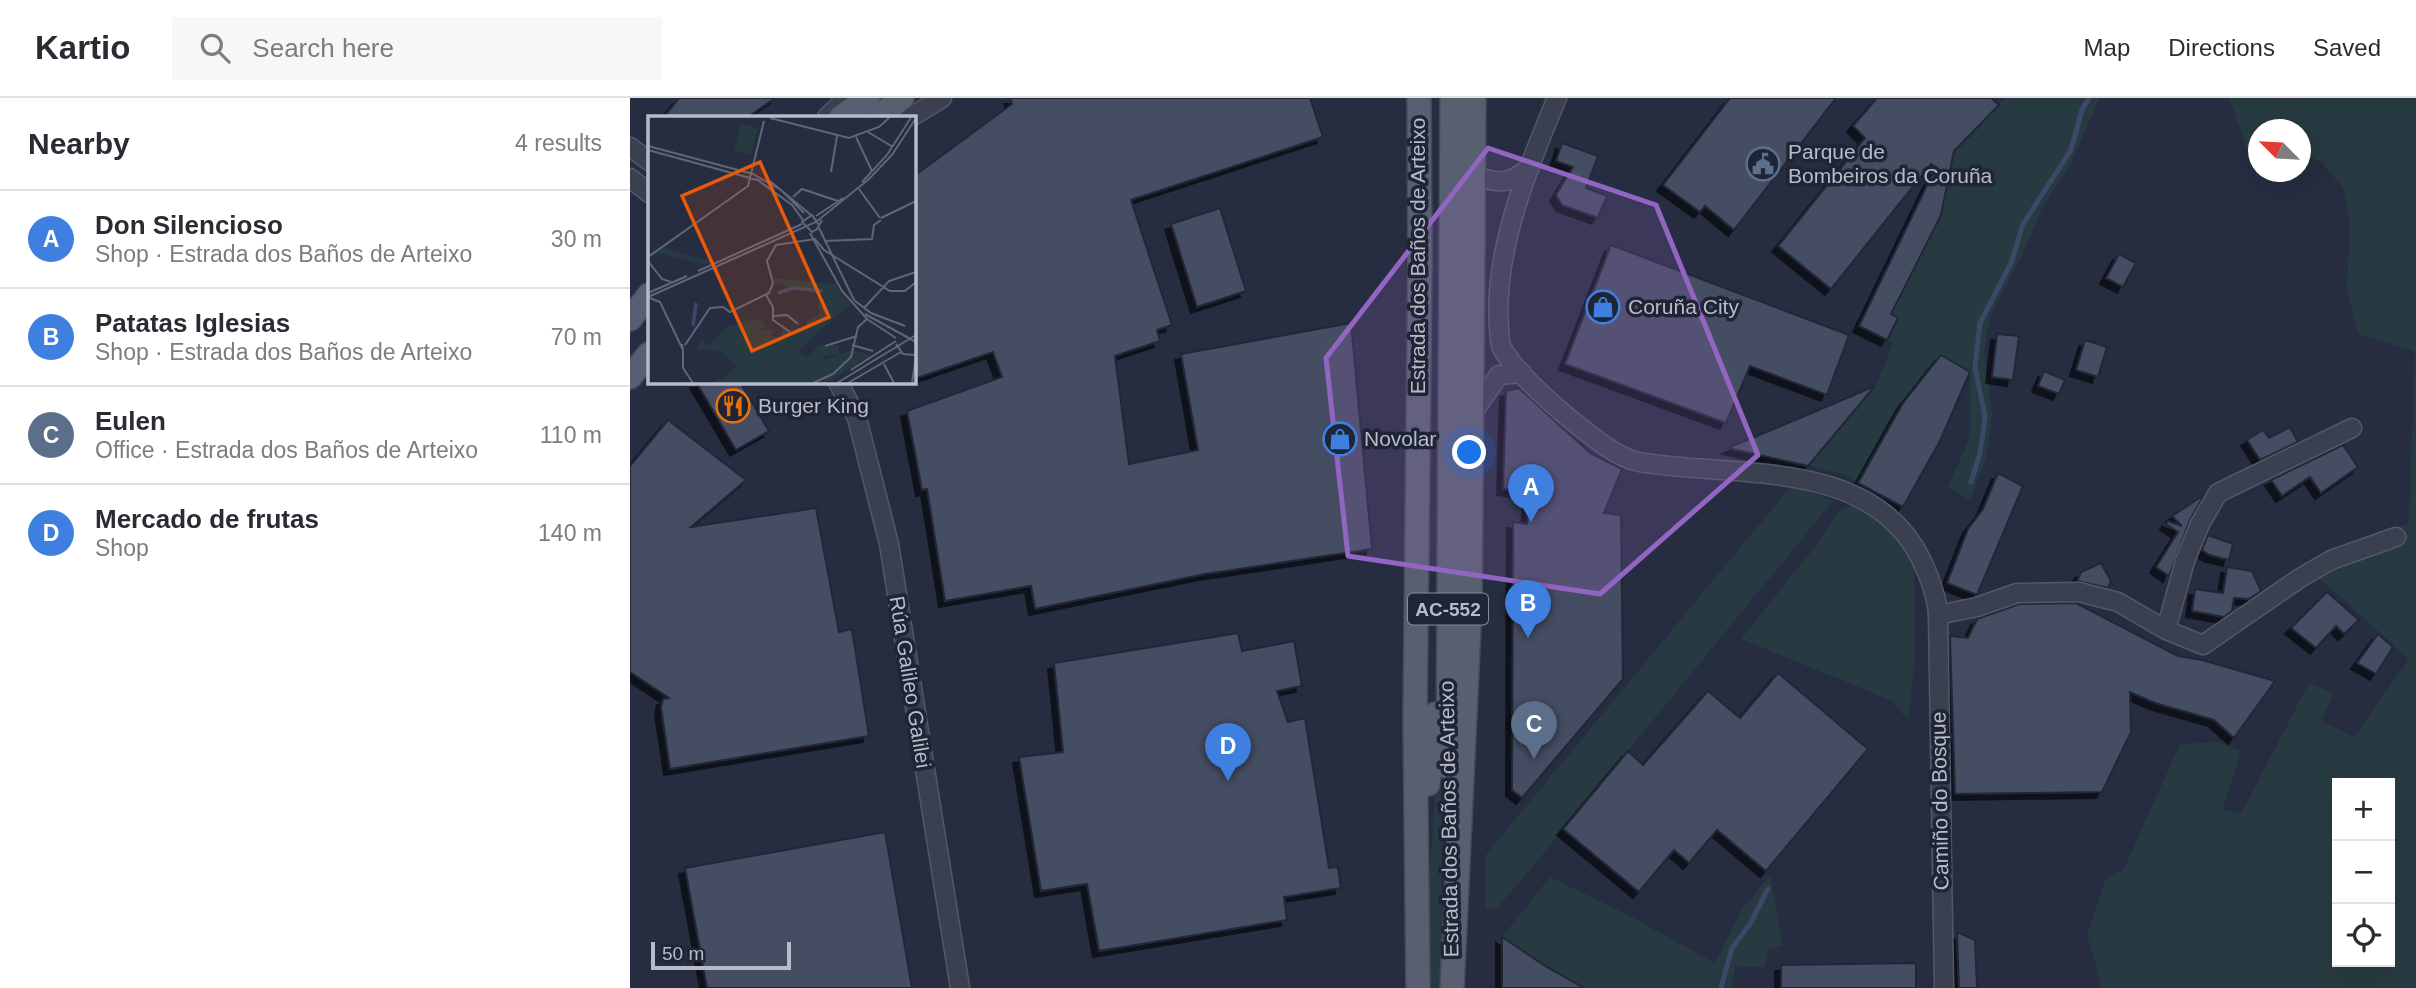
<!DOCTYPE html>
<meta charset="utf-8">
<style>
body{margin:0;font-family:Arial,sans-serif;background:#f7f7f7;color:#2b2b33}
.controls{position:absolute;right:21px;bottom:21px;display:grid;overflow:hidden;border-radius:0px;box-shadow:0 7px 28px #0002}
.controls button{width:63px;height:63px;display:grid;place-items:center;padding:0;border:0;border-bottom:2px solid #e1e1e2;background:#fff;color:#2b2b33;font:35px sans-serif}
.compass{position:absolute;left:1618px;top:21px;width:63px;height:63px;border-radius:50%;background:#fff;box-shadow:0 7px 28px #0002;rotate:294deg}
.scale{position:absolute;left:21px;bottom:18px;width:140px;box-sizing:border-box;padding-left:7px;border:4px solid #b7bbca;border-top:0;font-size:19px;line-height:24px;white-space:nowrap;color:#b7bbca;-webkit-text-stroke:5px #1f2535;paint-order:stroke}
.you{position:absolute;left:840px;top:355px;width:24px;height:24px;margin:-18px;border:5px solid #fff;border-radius:50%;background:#1a73e8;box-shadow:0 0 0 10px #1a73e833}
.badge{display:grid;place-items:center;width:46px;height:46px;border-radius:50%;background:#db2777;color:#fff;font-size:23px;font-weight:700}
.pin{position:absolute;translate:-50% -58px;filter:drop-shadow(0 2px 4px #0008)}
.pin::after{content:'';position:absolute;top:37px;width:24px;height:21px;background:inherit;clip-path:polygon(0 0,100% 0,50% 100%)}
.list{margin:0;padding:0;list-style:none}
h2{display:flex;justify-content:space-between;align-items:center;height:91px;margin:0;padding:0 28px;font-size:30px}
h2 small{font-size:23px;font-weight:400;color:#7c7c81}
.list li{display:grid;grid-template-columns:46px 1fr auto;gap:21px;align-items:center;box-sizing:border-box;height:98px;padding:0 28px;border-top:2px solid #e1e1e2}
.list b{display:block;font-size:26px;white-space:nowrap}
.list p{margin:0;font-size:23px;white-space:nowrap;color:#7c7c81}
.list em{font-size:23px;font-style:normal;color:#7c7c81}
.icon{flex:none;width:38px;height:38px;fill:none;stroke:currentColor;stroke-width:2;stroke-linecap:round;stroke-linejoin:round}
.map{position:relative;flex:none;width:1786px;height:890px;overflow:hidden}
header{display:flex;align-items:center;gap:42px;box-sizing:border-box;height:98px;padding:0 35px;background:#fff;border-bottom:2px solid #e1e1e2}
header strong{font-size:33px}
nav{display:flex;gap:38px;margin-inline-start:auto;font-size:24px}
.search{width:490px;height:63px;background:#f7f7f7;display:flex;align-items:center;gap:18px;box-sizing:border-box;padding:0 24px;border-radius:0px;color:#7c7c81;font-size:26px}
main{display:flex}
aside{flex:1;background:#fff}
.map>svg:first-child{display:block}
.green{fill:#283a41;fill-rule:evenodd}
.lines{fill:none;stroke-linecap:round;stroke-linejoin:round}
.stream{stroke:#3c4868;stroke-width:5}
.building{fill:#454d62;stroke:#212737;stroke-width:2;filter:url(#shadow)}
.minor-casing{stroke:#525867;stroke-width:21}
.major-casing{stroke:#444959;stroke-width:26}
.minor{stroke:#3a4050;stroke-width:18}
.major{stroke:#585f70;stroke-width:23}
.marked{fill:#9365c3;fill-opacity:0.2;stroke:#9365c3;stroke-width:5;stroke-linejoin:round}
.labels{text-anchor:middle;stroke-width:7;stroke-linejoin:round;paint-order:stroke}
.shield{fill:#1f2535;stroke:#898e9d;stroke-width:2}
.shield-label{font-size:19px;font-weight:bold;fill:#b7bbca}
.poi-label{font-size:21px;fill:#b7bbca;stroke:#1f2535;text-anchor:start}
.street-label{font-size:21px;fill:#b7bbca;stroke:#1f2535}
.inset-river{fill:none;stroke:#3c4868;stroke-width:3.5}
.inset-road{fill:none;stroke:#606677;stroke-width:2}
.view{fill:#e8590c;fill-opacity:0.15;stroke:#e8590c;stroke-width:3.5}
.inset-edge{fill:none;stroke:#b7bbca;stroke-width:3.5}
</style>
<header>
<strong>Kartio</strong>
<div class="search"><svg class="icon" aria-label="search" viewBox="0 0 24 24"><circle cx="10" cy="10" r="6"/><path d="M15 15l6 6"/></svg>Search here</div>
<nav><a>Map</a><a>Directions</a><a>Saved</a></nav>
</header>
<main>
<aside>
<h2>Nearby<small>4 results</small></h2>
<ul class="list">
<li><span class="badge" style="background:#3f7fe0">A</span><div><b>Don Silencioso</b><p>Shop · Estrada dos Baños de Arteixo</p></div><em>30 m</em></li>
<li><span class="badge" style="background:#3f7fe0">B</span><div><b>Patatas Iglesias</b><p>Shop · Estrada dos Baños de Arteixo</p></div><em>70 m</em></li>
<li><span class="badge" style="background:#5c6f8a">C</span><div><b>Eulen</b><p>Office · Estrada dos Baños de Arteixo</p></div><em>110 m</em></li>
<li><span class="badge" style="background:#3f7fe0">D</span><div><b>Mercado de frutas</b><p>Shop</p></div><em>140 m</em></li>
</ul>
</aside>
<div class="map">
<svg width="1786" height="890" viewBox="0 0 1786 890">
<defs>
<filter id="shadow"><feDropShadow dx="-6" dy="6" stdDeviation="0" flood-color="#0009"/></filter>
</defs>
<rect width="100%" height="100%" fill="#262d40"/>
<!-- green -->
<g class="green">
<path d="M1375 0H1470L1440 67 1413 108 1395 151 1360 219 1354 253 1362 316 1356 361 1340 402 1318 389 1340 339V274L1312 258 1273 305 1228 385 1211 375 1178 368 1246 288 1263 245 1257 242 1268 221 1261 216 1311 117 1320 71 1308 70Z"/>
<path d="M1599 0H1786V890H1470L1471 885 1457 837 1476 780 1494 771 1550 646 1587 644 1611 653 1593 711 1611 716 1679 585 1704 595 1691 623 1724 639 1779 561 1676 468 1726 443 1779 425 1785 253 1728 236 1717 191 1720 124 1713 89 1691 64 1671 55V32H1629L1628 63 1620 59ZM1707 685H1760V864H1707Z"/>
<path d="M1162 387 1203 403 904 767 867 810 855 812V758Z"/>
<path d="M1222 408 1260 430 1284 461V569L1278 623 1263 603 1111 541 1188 445 1202 423 1212 411Z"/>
<path d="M809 684 811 687 812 707 811 890H800V773L806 687Z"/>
<path d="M1140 778 1153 848 1138 851 1135 869 1105 868 1101 890H954L872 839 920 779 996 816 1085 865 1112 811Z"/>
</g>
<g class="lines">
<!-- stream -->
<g class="stream">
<path d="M1341 384 1350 355 1355 319 1345 269 1350 225 1381 165 1393 126 1441 52 1452 12 1459 0"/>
<path d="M1091 890 1102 850 1120 826 1138 791"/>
</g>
</g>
<!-- building -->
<g class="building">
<path d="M49 0H145L118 19H34Z"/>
<path d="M380 0H680L693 39 501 102 542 227 527 232 530 243 485 258 499 366 568 352 551 256 721 225 742 451 575 476 405 511 401 488 315 503 297 391 292 392 277 313 372 279 363 254 284 281V78L382 6Z"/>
<path d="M1100 0H1206L1104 132 1075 108 1070 114 1033 87Z"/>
<path d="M1247 0H1361L1369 7 1324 53 1311 117 1261 216 1268 220 1257 242 1229 228 1306 69 1301 66 1201 191 1148 148 1235 40 1223 28Z"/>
<path d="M932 45 968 58 956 90 977 98 968 120 932 107 926 97 943 69 926 63Z"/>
<path d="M590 110 616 193 567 209 541 126Z"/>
<path d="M981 147 1219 237 1197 297 1120 268 1096 325 935 266Z"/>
<path d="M1489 156 1506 165 1493 189 1476 180Z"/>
<path d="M1367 236 1389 238 1383 282 1362 279Z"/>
<path d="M1455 242 1477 249 1468 279 1446 272Z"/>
<path d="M1311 257 1340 274 1310 343 1273 409 1228 385 1273 305Z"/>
<path d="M1414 273 1435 282 1429 296 1408 288Z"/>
<path d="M66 284H110L139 333 106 352Z"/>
<path d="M1245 288 1178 368 1098 350 1177 317Z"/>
<path d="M889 290 960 355 992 371 974 415 991 417 993 581 892 700 882 692 883 424 897 426 899 394 873 391 876 293Z"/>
<path d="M38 322 116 382 61 429 186 410 209 534 222 531 239 638 40 671 31 610 33 601 39 600 0 574V368Z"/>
<path d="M1660 329 1668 344 1630 362 1617 342 1633 332 1639 340Z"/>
<path d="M1713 347 1728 369 1691 395 1680 379 1652 398 1641 382Z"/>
<path d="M1368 375 1393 388 1347 497 1317 485 1338 431 1353 411Z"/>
<path d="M1574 397 1560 422 1539 478 1526 469 1548 434 1536 426 1538 423 1552 428 1542 418Z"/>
<path d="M1578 437 1603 446 1599 462 1579 457 1572 452Z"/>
<path d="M1471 465 1481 483 1478 490 1447 483 1451 474Z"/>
<path d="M1597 469 1622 473 1631 493 1619 501 1604 500 1602 513 1594 519 1562 513 1565 491 1593 495Z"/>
<path d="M1697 494 1729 522 1714 536 1706 528 1686 550 1661 530Z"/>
<path d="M1446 505 1548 558 1572 562 1645 583 1604 640 1584 622 1525 605 1500 594 1501 634 1472 694 1325 696 1320 538 1338 540 1347 521 1389 506Z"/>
<path d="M608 535 612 553 664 543 672 588 647 593 658 624 675 620 699 770 708 769 711 790 654 799 657 822 469 853 457 786 411 793 389 659 433 654 424 565Z"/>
<path d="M1748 536 1763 549 1746 576 1727 565Z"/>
<path d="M1148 575 1238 651 1136 773 1087 732 1059 765 1044 752 1009 794 933 731 998 653 1013 667 1078 593 1110 620Z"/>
<path d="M255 734 282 890H77L55 770Z"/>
<path d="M1327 834 1345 842 1347 890H1329Z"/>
<path d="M872 839 915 868 954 890H872Z"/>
<path d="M1286 865V890H1151V867Z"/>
</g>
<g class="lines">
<defs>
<g id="minor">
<path d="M927 0C898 69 863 154 869 229 870 236 869 245 872 250 885 273 914 299 934 316 953 331 985 360 1009 364 1102 380 1241 359 1291 461 1299 478 1307 499 1308 517L1314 890"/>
<path d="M197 19 217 0"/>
<path d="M281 19 312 0"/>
<path d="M0 49 19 63"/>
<path d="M844 77C869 87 880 86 900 69"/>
<path d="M0 80 19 95"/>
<path d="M208 284 227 320 259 446 330 890"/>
<path d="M843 314 869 277 892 275"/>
<path d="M1308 517 1347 509 1387 495 1449 494 1488 504 1536 532 1573 547 1670 480 1701 462 1766 439"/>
<path d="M1536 532 1555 463 1570 426 1588 395 1722 330"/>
</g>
<g id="major">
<path d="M211 19 238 0"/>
<path d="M248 19 272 0"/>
<path d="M0 221 19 197"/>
<path d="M0 279 19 256"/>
<path d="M818 669 822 0"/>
<path d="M798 686 805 616"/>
<path d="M788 890 785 621 790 162 789 0"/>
<path d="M822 890 840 508 844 0"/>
</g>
</defs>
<!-- minor casing -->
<use href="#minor" class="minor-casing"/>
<!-- major casing -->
<use href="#major" class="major-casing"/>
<!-- minor -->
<use href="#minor" class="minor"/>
<!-- major -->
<use href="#major" class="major"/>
</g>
<!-- marked area -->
<path class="marked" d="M858 50 1026 107 1128 357 970 496 718 458 696 260Z"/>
<!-- icons -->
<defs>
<symbol id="civic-ring" viewBox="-11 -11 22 22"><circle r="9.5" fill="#1f2535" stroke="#5c6f8a" stroke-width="1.5"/><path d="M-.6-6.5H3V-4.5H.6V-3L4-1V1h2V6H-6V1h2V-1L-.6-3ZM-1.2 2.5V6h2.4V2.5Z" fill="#5c6f8a"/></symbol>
<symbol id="shop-ring" viewBox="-11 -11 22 22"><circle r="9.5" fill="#1f2535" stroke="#3f7fe0" stroke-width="1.5"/><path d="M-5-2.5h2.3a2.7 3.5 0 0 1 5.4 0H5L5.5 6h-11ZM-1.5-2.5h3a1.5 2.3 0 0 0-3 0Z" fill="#3f7fe0"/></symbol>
<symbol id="restaurant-ring" viewBox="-11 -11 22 22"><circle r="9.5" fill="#1f2535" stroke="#e8710a" stroke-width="1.5"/><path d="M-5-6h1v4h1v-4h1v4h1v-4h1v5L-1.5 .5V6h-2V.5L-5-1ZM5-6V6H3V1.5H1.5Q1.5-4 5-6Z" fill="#e8710a"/></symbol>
</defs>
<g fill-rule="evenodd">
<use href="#civic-ring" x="1114" y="47" width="38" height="38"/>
<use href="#shop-ring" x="954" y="190" width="38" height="38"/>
<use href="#restaurant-ring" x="84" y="289" width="38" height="38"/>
<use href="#shop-ring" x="691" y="322" width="38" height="38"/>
</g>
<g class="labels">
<!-- shield labels -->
<rect class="shield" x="778" y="495.5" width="80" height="31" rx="5"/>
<g class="shield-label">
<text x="818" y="518">AC-552</text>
</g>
<!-- poi labels -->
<g class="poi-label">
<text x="1158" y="61">Parque de<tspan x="1158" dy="24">Bombeiros da Coruña</tspan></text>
<text x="998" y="216">Coruña City</text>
<text x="128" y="315">Burger King</text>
<text x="734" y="348">Novolar</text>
</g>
<!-- street labels -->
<g class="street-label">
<text transform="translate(788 158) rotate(-90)" y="7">Estrada dos Baños de Arteixo</text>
<text transform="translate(280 584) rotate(81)" y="7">Rúa Galileo Galilei</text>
<text transform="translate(1310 703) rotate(-91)" y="7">Camiño do Bosque</text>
<text transform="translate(819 721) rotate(-91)" y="7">Estrada dos Baños de Arteixo</text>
</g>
</g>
<!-- overview -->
<g transform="translate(18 18)">
<rect width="268" height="268" fill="#262d40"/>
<path d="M93 8 110 12 103 39 86 34ZM17 130 19 133 65 146 57 149 10 137 5 140ZM126 162 187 168 202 188 150 235 160 241 171 229H190L191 239H175L176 245 202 234 224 239 178 267H62L80 259 89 249 70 234H49L53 224 60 230 80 210 101 204 116 205 118 211 112 213 126 214 123 220 132 222 136 210 144 217 159 211 158 205 171 198 170 189 176 182 172 175 146 172 129 178 140 170 126 167Z" fill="#283a41"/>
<path class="inset-river" d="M130 177 145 172 175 175M45 210 48 187"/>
<path class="inset-road" d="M122 2 201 22 231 11 243 0M220 16 245 31M208 21 224 55M0 30 105 58 133 74 156 97M0 34 113 65M183 56 189 20M220 64 244 39 268 2M111 65 144 89 155 104M122 65 163 99M214 66 239 39 264 0M211 73 232 102M145 81 154 73 190 85M168 100 195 82M233 102 268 85M171 109 164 99 154 106 164 116 169 113 174 104M171 112 206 184 223 197 257 210M162 117 194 175 219 203 248 222M176 125 224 123 226 109 233 104M0 141 100 70 116 5M0 145 14 163 23 166M50 155 154 108M0 177 39 160M118 179 125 191V204L142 216M0 181 168 106 221 63M2 182 12 186 35 234 34 228M216 192 241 165 268 156M217 198 268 226M125 200 139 199 150 208M248 228 255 238 268 239M37 229 62 192 75 191 82 196 121 177 125 167 119 145 128 129 167 123 176 134 242 175H257L268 166M204 229 225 235M177 230 209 220M35 234V252L45 267M236 248 246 267M203 254 248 225M165 267 185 258 203 241 210 211 219 203M189 267 268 219M200 267 253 236M264 267 268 240"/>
<path class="view" d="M112 46 181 201 104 235 34 80Z"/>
<rect width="268" height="268" class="inset-edge"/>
</g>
</svg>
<div class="controls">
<button>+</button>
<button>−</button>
<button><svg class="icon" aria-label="locate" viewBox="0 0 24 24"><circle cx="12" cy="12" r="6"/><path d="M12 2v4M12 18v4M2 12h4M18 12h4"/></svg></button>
</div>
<svg class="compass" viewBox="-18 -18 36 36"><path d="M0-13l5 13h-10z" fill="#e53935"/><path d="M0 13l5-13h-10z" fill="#7c7c81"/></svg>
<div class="scale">50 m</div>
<div class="you"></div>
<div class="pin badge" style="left:901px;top:424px;background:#3f7fe0">A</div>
<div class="pin badge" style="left:898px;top:540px;background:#3f7fe0">B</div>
<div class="pin badge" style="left:904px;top:661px;background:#5c6f8a">C</div>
<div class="pin badge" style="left:598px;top:683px;background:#3f7fe0">D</div>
</div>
</main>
